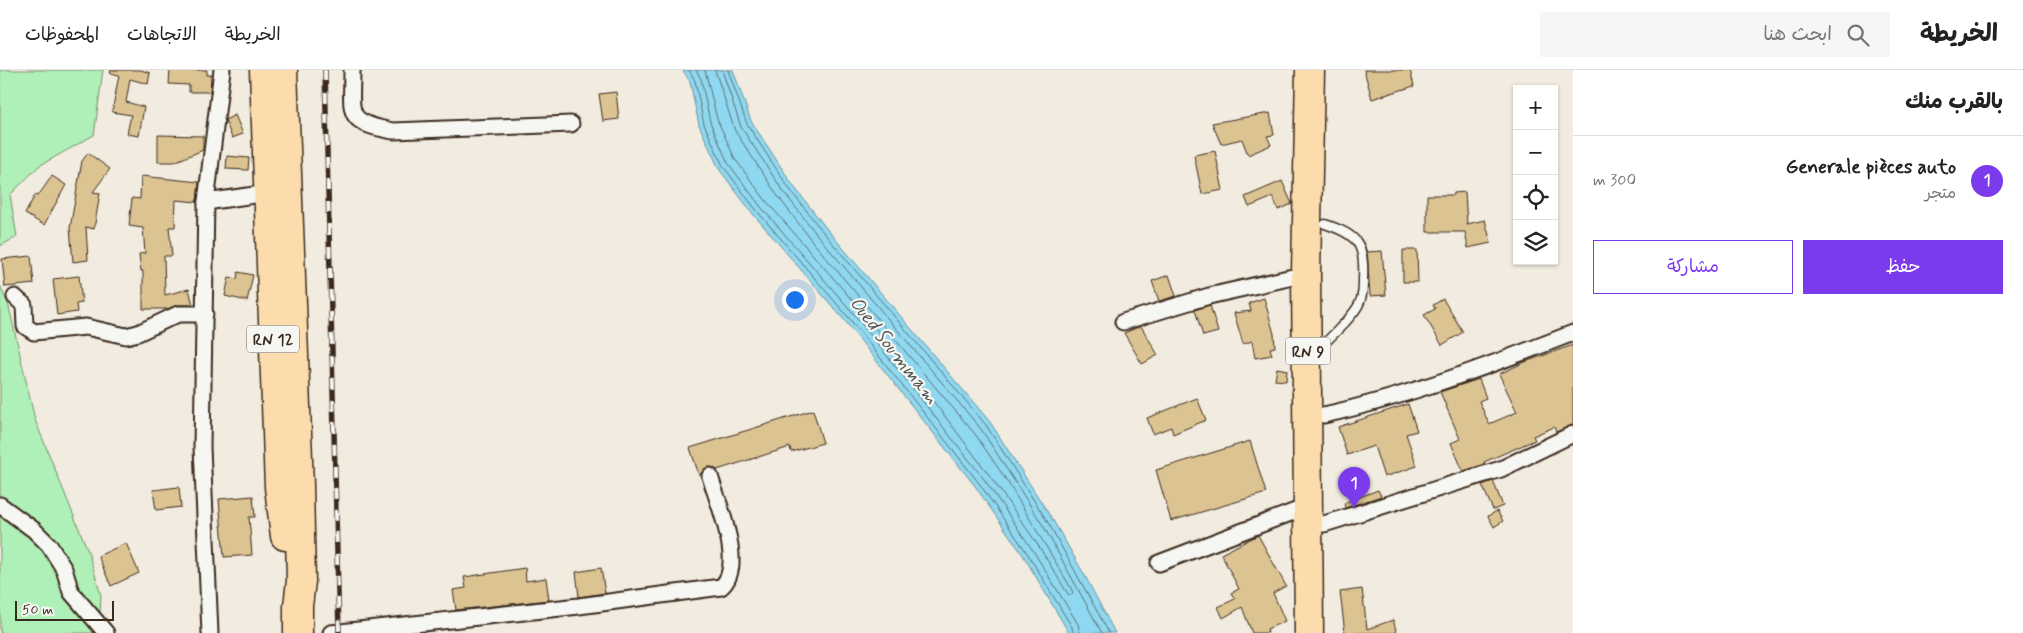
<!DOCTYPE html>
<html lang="ar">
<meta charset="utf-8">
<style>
body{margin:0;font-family:Mynerve,"Playpen Sans Arabic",sans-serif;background:#f6f6f6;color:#222;direction:rtl}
.controls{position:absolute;right:15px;top:15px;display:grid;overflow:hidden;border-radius:0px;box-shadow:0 1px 4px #0004}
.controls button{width:45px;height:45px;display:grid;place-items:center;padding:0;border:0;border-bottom:1px solid #e0e0e0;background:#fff;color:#222;font:25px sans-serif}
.scale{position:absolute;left:15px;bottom:12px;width:99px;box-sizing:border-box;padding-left:5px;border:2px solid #3b2a1e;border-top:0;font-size:14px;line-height:18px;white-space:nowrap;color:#3b2a1e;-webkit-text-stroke:4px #f6f6f2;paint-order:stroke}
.you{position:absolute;left:794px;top:229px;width:18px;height:18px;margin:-12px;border:4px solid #fff;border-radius:50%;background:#1a73e8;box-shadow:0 0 0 8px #1a73e833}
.badge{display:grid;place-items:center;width:32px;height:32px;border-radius:50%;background:#7c3aed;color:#fff;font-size:16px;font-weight:700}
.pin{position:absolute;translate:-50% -41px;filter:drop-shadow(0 1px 2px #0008)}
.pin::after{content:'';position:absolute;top:26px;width:18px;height:15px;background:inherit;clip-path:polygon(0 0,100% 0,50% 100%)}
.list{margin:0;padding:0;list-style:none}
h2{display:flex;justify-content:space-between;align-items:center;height:65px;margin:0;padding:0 20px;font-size:21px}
h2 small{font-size:16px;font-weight:400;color:#767676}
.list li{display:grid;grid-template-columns:32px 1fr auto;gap:15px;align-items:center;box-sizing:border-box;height:90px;padding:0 20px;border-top:1px solid #e0e0e0}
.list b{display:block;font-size:19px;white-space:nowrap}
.list p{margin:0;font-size:16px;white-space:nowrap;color:#767676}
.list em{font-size:16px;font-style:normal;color:#767676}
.actions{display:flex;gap:10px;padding:15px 20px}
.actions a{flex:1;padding:11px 0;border:1px solid #7c3aed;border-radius:0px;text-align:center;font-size:18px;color:#7c3aed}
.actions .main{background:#7c3aed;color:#fff}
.icon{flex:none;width:28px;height:28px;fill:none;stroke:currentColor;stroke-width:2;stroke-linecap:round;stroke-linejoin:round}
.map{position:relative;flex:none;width:1573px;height:563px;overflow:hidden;direction:ltr}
header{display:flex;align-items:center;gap:30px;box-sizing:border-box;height:70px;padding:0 25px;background:#fff;border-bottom:1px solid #e0e0e0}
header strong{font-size:24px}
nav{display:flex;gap:28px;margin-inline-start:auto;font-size:18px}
.search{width:350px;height:45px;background:#f6f6f6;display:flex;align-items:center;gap:12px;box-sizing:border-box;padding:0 18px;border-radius:0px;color:#767676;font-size:19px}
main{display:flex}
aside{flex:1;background:#fff}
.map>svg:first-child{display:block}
.green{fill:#aff0b8;stroke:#758d6b}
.water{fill:#8fd8f1;stroke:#6d929d}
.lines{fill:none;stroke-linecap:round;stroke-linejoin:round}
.shore{stroke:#5d7072;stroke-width:1}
.building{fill:#dcc392;stroke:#3b2a1e}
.lane-casing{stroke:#3b2a1e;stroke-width:11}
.street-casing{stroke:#3b2a1e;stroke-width:19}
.highway-casing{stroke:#3b2a1e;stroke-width:31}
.lane{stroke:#f6f6f2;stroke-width:8}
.street{stroke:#f6f6f2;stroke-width:15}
.highway{stroke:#fcdcac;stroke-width:28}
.rail-casing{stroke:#3b2a1e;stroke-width:5.5}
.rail{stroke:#f6f6f2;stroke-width:4;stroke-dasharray:11;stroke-linecap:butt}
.labels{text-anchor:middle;stroke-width:4.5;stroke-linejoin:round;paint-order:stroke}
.shield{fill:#f6f6f2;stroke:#73675e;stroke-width:1}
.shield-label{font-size:16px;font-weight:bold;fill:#3b2a1e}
.water-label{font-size:19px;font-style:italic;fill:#505653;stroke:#f6f6f2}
</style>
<header>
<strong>الخريطة</strong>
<div class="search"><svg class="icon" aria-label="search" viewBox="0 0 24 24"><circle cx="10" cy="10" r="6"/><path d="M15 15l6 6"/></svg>ابحث هنا</div>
<nav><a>الخريطة</a><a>الاتجاهات</a><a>المحفوظات</a></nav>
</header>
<main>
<aside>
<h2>بالقرب منك<small></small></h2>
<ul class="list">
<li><span class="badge">1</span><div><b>Generale pièces auto</b><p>متجر</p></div><em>300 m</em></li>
</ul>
<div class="actions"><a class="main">حفظ</a><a>مشاركة</a></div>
</aside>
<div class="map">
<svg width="1573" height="563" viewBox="0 0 1573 563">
<rect width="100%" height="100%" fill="#f1ecdf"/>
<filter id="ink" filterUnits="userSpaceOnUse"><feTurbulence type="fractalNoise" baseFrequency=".02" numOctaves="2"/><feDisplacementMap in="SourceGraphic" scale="10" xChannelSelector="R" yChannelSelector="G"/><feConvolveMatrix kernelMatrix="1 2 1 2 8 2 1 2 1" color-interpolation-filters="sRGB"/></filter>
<g filter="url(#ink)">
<!-- green -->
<g class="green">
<path d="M0 0H103L94 65 39 96 10 125 17 167 0 176Z"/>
<path d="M0 215 9 237 35 350 88 481 101 525 99 563H0Z"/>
</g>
<!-- water -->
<path class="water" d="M683 0H733L751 51 792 114 826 158 990 352 1054 452 1084 504 1115 563H1069L1023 485 975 416 845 251 753 144 719 99 699 55 690 12Z"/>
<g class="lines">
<!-- shore -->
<g class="shore">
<path d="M689 0 695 11 704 54 723 96 757 141 849 248 979 413 1027 483 1072 557 1073 563"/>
<path d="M696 0 701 9 710 52 728 93 761 137 854 244 984 409 1032 479 1078 554 1080 563"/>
<path d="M705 0 717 49 735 89 767 132 860 239 941 341 990 406 1038 475 1068 524 1071 525 1073 522 1068 513 1007 411 975 364 812 171 777 125 735 61 715 0"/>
<path d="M722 0 741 57 783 121 818 166 981 359 1044 457 1102 563"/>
<path d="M728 0 747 54 788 117 823 162 986 355 1049 454 1109 563"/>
</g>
</g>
<!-- building -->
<g class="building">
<path d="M111 0H141L150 3 148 14 130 9 126 32 144 37 139 66 127 64 131 45 112 42 119 5 110 3Z"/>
<path d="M170 0H207V5H211L210 22H189V15L169 14Z"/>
<path d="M1364 0H1410L1414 16 1372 29Z"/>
<path d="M616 22 619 49 603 51 599 24Z"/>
<path d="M1270 43 1274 65 1267 66 1271 75 1248 85 1242 69 1221 74 1212 53Z"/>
<path d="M235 45 243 64 232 68 225 50Z"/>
<path d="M158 65 203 66V80L174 92H158Z"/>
<path d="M1215 81 1223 120 1202 124 1194 85Z"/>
<path d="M88 83 110 99 93 122 100 123 94 159 86 157 88 190 73 192 70 158 82 91Z"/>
<path d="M227 86 249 88 248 100 226 99Z"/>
<path d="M52 106 66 115 44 155 25 144 35 125 38 126Z"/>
<path d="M141 106 199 112 197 132 176 130 175 157H169L172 186H164L165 225 189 219 193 235H178L167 239H143V201H141L139 184 145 183 143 158 129 156 132 128 140 129Z"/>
<path d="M1282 111 1292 134 1278 140 1273 127 1249 137 1245 127Z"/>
<path d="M1465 122 1467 154 1485 150 1491 173 1468 178 1465 162H1427V125H1454V123Z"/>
<path d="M1403 180H1417L1418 212H1403Z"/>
<path d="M1382 181 1386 225 1370 226 1367 182Z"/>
<path d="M31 186 34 214 5 217 2 189Z"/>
<path d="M238 202 253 205 247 231 225 226 229 207 237 209Z"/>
<path d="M1169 205 1176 226 1159 231 1152 211Z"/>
<path d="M79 206 82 233 76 234 77 242 57 245 53 209Z"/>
<path d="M1264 228 1274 264 1275 277 1270 278 1272 285 1255 288 1252 271 1243 274 1234 243 1251 241 1249 233Z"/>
<path d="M1443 229 1463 262 1442 275 1424 245 1435 239 1433 235Z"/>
<path d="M1210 235 1218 262 1203 266 1195 240Z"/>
<path d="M1141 256 1158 285 1142 294 1124 263Z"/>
<path d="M1573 275V355L1556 362 1554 357 1533 366 1535 370 1484 392 1485 394 1463 401 1451 373 1460 369 1440 322 1479 309 1486 328 1479 331 1489 354 1517 342 1499 304 1525 292Z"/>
<path d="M1277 298 1287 300 1286 311 1275 310Z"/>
<path d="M1197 328 1206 350 1173 364 1171 357 1153 364 1147 348Z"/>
<path d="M1408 334 1417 361 1406 364 1417 396 1384 407 1374 376 1347 385 1338 357Z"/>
<path d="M813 340 823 373 791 382 790 377 717 400 708 397 699 405 690 378Z"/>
<path d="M1250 371 1266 423 1171 451 1156 400Z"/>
<path d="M1493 411 1503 436 1493 440 1482 415Z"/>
<path d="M179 417 181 437 156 440 153 420Z"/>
<path d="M1378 420 1381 426 1345 438 1344 433Z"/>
<path d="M253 426 255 447H249L252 485 224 487 219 429Z"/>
<path d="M1497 441 1503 451 1494 457 1488 446Z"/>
<path d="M1258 465 1286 516 1273 523 1285 551 1267 559 1268 563H1252L1242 537 1223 548 1218 537 1235 529 1231 523 1239 519 1221 484Z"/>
<path d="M126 473 139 503 111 516 98 486Z"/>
<path d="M525 498 526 511 546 508 549 530 456 540 453 520 466 518 464 507Z"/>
<path d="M601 498 605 523 579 527 576 502Z"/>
<path d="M1362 519 1367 559 1393 550 1397 563H1345L1340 522Z"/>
</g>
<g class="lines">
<defs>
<path id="lane" d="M1325 154C1358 165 1365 174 1363 209 1363 219 1363 227 1358 236 1350 250 1336 261 1325 273"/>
<g id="street">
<path d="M352 0C352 44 344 52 393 61L571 54"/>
<path d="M206 132 268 123"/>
<path d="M15 227 24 235 25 256 34 262 86 257 126 266 138 263 178 244H205"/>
<path d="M1123 252 1209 226 1306 204"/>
<path d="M1324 345C1409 326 1491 295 1573 263"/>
<path d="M0 435 34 460 49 475 64 499 71 522 106 563"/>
<path d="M1324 454 1501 399 1573 364"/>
<path d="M1159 493 1309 436"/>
<path d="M210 563 202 377 206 132 222 0"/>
<path d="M331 563 579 536 721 517C746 496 718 434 710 406"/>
</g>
<g id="highway">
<path d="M264 0 279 417 285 466"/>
<path d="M283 0 299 415 301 511 298 536V563"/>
<path d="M1309 563 1306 204 1310 0"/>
</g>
</defs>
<!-- lane casing -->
<use href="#lane" class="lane-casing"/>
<!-- street casing -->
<use href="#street" class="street-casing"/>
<!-- highway casing -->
<use href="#highway" class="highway-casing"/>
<!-- lane -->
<use href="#lane" class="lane"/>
<!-- street -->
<use href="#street" class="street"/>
<!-- highway -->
<use href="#highway" class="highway"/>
<defs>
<path id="rail" d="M325 0 339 563"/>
</defs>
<!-- rail casing -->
<use href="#rail" class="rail-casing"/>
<!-- rail -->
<use href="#rail" class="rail"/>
</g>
</g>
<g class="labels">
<!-- shield labels -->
<g class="shield">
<rect x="247" y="255.5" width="52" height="27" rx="4"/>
<rect x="1285.5" y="267.5" width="45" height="27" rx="4"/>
</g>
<g class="shield-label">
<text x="273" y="275">RN 12</text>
<text x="1308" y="287">RN 9</text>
</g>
<!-- water labels -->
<g class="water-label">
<text transform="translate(895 280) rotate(52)" y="7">Oued Soummam</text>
</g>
</g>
</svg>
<div class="controls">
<button>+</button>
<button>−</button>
<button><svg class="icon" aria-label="locate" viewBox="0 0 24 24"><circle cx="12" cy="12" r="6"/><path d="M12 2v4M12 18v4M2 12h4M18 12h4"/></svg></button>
<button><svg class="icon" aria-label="layers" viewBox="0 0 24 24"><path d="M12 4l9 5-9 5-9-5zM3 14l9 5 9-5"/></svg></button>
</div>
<div class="scale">50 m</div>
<div class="you"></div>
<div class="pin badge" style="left:1354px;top:438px">1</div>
</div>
</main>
